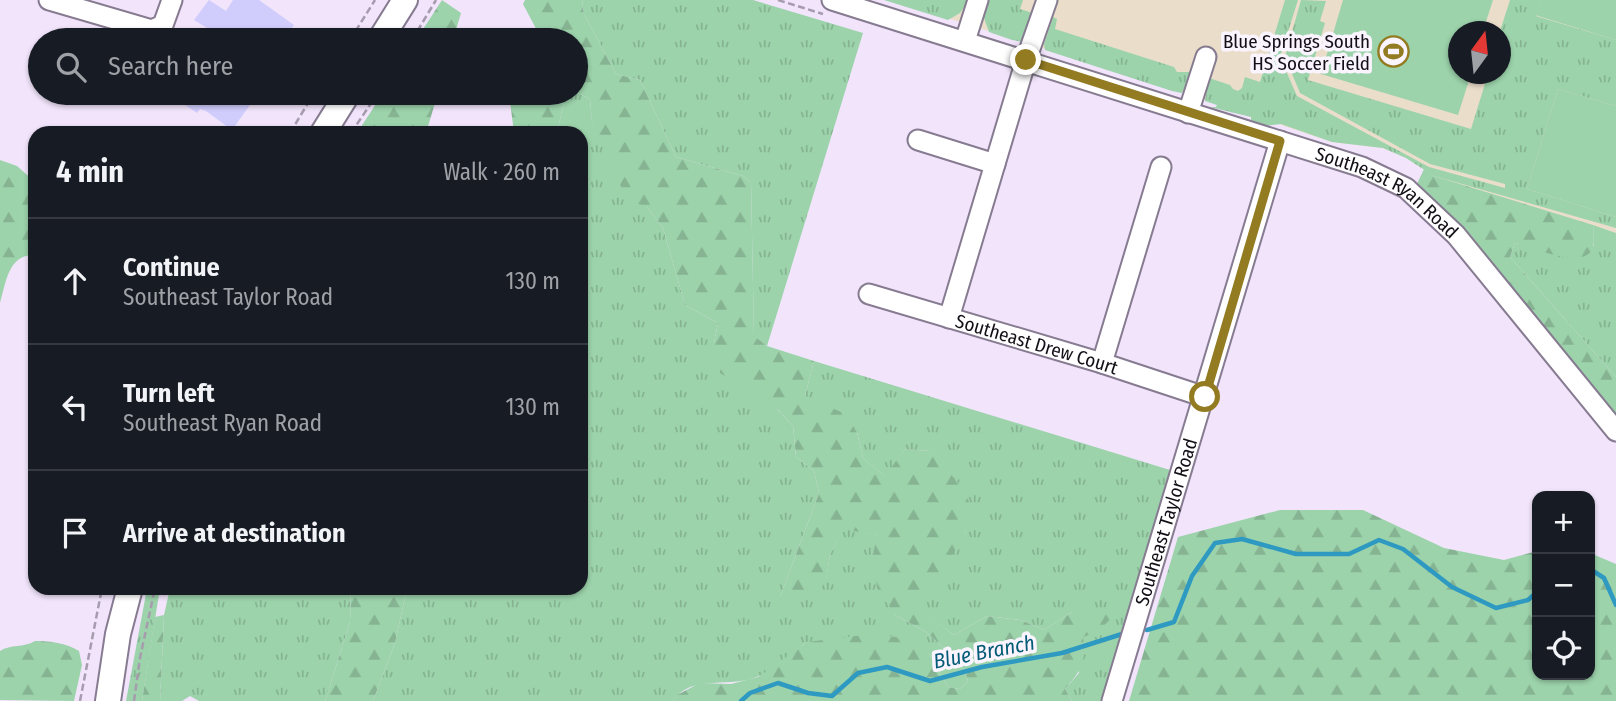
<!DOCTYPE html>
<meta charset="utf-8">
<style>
body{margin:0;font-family:"Fira Sans Condensed",sans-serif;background:#242831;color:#f1f3f6}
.controls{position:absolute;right:21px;bottom:21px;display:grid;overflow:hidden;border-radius:14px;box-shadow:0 2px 5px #0004}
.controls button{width:63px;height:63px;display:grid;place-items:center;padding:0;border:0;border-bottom:2px solid #363941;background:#171b24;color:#f1f3f6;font:35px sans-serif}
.compass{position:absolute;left:1448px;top:21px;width:63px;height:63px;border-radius:50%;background:#171b24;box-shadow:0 2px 5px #0004;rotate:15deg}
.stop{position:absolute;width:21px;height:21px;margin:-16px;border:5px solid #937b22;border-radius:50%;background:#fff}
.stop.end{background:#937b22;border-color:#fff;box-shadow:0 2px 7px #0008}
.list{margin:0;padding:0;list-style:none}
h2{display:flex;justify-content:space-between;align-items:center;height:91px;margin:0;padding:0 28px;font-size:30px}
h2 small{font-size:23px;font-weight:400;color:#9ea1a6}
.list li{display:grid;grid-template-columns:46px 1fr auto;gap:21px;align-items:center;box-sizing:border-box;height:126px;padding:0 28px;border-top:2px solid #363941}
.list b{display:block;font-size:26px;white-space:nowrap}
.list p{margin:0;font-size:23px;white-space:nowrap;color:#9ea1a6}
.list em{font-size:23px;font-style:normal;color:#9ea1a6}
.icon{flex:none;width:38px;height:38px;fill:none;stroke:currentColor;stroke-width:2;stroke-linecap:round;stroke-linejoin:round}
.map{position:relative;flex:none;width:1616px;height:701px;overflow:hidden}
.search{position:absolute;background:#171b24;box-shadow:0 2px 5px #0004;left:28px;top:28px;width:560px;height:77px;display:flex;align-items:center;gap:18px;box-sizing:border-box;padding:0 24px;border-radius:38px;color:#9ea1a6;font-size:26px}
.panel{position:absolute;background:#171b24;box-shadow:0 2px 5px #0004;left:28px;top:126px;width:560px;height:469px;border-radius:21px}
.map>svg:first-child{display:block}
.education{fill:#eadeca;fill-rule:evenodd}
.grass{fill:url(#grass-tufts)}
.forest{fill:url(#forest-firs)}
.park{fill:#9cd3ab}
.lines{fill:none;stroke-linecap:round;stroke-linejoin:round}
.stream{stroke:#2e99c1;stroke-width:4.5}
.building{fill:#d0cdfd}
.minor-casing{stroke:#867b90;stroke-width:23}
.major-casing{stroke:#867b90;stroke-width:28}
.path{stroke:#a69cae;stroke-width:2.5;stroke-dasharray:7 3.5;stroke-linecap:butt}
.minor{stroke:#fff;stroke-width:19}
.major{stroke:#fff;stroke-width:24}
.route{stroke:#937b22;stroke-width:9}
.labels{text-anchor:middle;stroke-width:7;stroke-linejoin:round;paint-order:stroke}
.poi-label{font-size:19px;fill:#130f17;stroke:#faf4fe;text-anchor:end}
.street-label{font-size:19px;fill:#130f17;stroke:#faf4fe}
.water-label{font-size:21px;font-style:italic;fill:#035a76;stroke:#faf4fe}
</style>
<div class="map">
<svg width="1616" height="701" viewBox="0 0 1616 701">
<defs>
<pattern id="grass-tufts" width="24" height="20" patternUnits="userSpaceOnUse" patternTransform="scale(1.75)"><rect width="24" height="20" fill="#9cd3ab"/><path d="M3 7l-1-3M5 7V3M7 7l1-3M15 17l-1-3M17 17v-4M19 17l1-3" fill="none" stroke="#86b492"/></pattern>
<pattern id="forest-firs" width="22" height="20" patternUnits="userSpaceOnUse" patternTransform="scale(1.75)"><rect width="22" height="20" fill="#9cd3ab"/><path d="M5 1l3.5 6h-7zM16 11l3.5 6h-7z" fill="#86b492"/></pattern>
</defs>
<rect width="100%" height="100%" fill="#f1e4fb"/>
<!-- education -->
<path class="education" d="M890 0H1616V233L1434 176 1406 158 1383 148 1332 142 1183 92ZM1458 32H1500V74H1458Z"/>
<!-- grass -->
<g class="grass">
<path d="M582 0H753L863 33 767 346 754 337 751 182 743 176 676 157 640 80 616 74 584 14Z"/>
<path d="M884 0H969L960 13 948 20Z"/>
<path d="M985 0H1023L1020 9 1033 13 1023 42 1012 40 989 32 984 18Z"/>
<path d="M1285 0H1298L1280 57 1297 96 1429 167 1505 188V184L1430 164 1300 93 1285 57 1301 0 1326 1 1320 21 1325 23 1308 80 1471 129 1488 74H1500V31L1510 0H1540L1536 16 1616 40V106L1558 89 1527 189 1616 217V228L1434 176 1406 158 1383 148 1332 142 1281 124 1264 126 1251 120V117L1210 107H1216L1217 105 1205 101 1209 78 1230 85 1233 89 1238 91 1242 88 1245 77 1260 82Z"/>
<path d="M1053 17 1057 19 1055 29 1174 67 1177 72H1191L1182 93 1172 91 1045 50 1044 44Z"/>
<path d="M576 92 590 99 592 122 647 207 663 228 685 305 718 323 714 343 793 426 796 457 814 471 819 493 780 597 826 580 830 555 843 528 878 535 873 554 895 615 926 632 962 664 968 681 960 689 948 687 929 654 807 642C792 653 776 668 759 676 732 689 691 673 673 701H373L395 643 407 588H581V133H557L566 93Z"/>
<path d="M1593 225 1616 233V377L1510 257 1515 243 1532 246H1594Z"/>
<path d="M814 361 1170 470 1102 701H1072L1065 689 1079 673 1072 612 1044 630 1021 620 987 616 954 635 918 609 966 530 930 451 905 449 886 477 863 458 857 432 805 396Z"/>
<path d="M160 588 142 701H126L146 594 150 589Z"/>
<path d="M170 588H351L350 622 325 701H199L190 696 182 701H160L164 615Z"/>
</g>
<!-- forest -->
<g class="forest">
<path d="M442 0 461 13 453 40H416Z"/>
<path d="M525 0H582L584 14 616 74 640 80 676 157 743 176 751 182 754 336 767 346 814 361 805 396 841 412 857 432 863 458 885 476 905 449 930 451C943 466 968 489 971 509 974 530 929 588 919 609L954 635 987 616 1021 620 1044 630 1072 612 1111 607 1118 612 1097 632 1083 637C1086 664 1082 669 1065 689L1072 701H673L677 695 700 683 731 684 758 677 807 642 880 633 912 642 929 654 948 687 960 689 968 681 962 664 926 632 895 615 877 588 873 554 877 535 843 529 830 555 826 581 815 596 800 602 780 597 819 493 814 471 796 457 793 426 778 410 720 373 714 343 718 323 685 305 663 228 647 207 627 200 592 122 590 99 576 92V40H542L523 4Z"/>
<path d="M383 93H438L426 133H357Z"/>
<path d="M509 93H566L557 133H514Z"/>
<path d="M0 160 17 166 35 182V255C8 254 6 283 0 303Z"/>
<path d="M1424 169 1434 176 1593 225C1593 232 1595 241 1593 248 1583 271 1533 247 1515 243L1510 257 1616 377V416L1447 214 1416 186Z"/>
<path d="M1280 510H1363L1444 548 1504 560 1537 551V675H1590V553L1616 564V701H1129L1178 537Z"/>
<path d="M351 588H407L395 643 373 701H325L350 622Z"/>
<path d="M164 615 160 701H142L155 617Z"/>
<path d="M35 641C50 641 66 643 79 651L82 665 74 701 0 700V651C11 644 23 648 35 641Z"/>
</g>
<!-- park -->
<g class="park">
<path d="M1343 0H1493L1483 31 1458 32V74H1471L1458 115 1321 74Z"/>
<path d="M1540 0H1616V40L1535 15Z"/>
<path d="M1558 89 1616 106V217L1527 189Z"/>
</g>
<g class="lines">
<!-- stream -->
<g class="stream">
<path d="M1590 569 1604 578 1616 605"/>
<path d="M1147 630 1174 622 1192 576 1215 543 1242 539 1296 554H1349L1379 540 1403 549 1452 587 1496 608 1528 600 1537 592"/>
<path d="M741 701 750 693 778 683 808 693 832 696 858 673 887 667 930 681 982 667 1062 653 1122 634"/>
</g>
</g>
<!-- building -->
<g class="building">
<path d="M209 0 226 11 233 0H259L294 25 282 40H205L212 31 194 20Z"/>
<path d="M168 93H239L252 102 232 130 206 111 200 109 197 113Z"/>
</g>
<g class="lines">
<defs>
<g id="minor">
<path d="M49 0 152 30 163 25 172 0"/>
<path id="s1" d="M832 0 1362 167 1406 188 1456 235 1616 431"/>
<path d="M965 41 978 0"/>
<path d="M1188 113 1206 57"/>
<path d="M918 140 995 164"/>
<path id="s2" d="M869 294 1102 363 1205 397"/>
<path d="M949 318 1026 60 1047 0"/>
<path d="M1102 363 1161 167"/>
<path id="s3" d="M1112 701 1280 141"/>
</g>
<g id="major">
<path d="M380 40 405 0"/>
<path d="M323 133 348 93"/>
<path d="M108 701 118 634 130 588"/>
</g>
</defs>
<!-- minor casing -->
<use href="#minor" class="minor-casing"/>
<!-- major casing -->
<use href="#major" class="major-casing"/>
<!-- path -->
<g class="path">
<path d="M778 0 823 14"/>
<path d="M350 40 375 0"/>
<path d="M412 40 436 0"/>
<path d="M290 133 314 93"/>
<path d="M351 133 378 93"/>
<path d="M80 701 102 588"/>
<path d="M134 701 140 658 155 588"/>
</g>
<!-- minor -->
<use href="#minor" class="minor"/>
<!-- major -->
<use href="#major" class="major"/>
</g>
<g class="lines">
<!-- route -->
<path class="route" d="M1026 60 1280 141 1205 397"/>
</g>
<!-- icons -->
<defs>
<symbol id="stadium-ring" viewBox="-11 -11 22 22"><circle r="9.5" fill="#faf4fe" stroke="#937b22" stroke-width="1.5"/><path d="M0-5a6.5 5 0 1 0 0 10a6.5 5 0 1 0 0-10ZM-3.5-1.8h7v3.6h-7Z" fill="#937b22"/></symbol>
</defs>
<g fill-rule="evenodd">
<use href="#stadium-ring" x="1376" y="34" width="35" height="35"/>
</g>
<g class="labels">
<!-- poi labels -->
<g class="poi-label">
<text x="1370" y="48">Blue Springs South<tspan x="1370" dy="22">HS Soccer Field</tspan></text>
</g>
<!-- street labels -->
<g class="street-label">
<text dy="7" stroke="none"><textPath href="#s1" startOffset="590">Southeast Ryan Road</textPath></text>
<text dy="7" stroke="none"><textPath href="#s2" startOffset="175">Southeast Drew Court</textPath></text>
<text dy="7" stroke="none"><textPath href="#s3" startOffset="187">Southeast Taylor Road</textPath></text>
</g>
<!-- water labels -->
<g class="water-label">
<text transform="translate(984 652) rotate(-11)" y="7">Blue Branch</text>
</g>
</g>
</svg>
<div class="controls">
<button>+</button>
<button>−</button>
<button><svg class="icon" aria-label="locate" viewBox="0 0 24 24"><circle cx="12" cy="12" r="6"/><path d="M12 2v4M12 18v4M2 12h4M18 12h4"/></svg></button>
</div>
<svg class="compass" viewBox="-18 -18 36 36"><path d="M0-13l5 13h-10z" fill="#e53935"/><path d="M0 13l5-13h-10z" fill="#9ea1a6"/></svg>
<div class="stop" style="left:1205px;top:397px"></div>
<div class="stop end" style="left:1026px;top:60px"></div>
<div class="search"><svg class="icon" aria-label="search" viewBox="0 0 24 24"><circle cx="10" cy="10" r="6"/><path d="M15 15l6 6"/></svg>Search here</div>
<section class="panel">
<h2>4 min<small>Walk · 260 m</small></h2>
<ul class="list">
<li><svg class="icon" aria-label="ahead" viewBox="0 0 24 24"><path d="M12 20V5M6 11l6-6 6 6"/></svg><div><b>Continue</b><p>Southeast Taylor Road</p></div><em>130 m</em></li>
<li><svg class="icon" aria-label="left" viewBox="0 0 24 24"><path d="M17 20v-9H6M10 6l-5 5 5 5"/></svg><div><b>Turn left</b><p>Southeast Ryan Road</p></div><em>130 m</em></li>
<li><svg class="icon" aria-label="arrive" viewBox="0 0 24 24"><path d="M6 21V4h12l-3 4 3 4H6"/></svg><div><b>Arrive at destination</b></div></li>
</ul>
</section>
</div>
